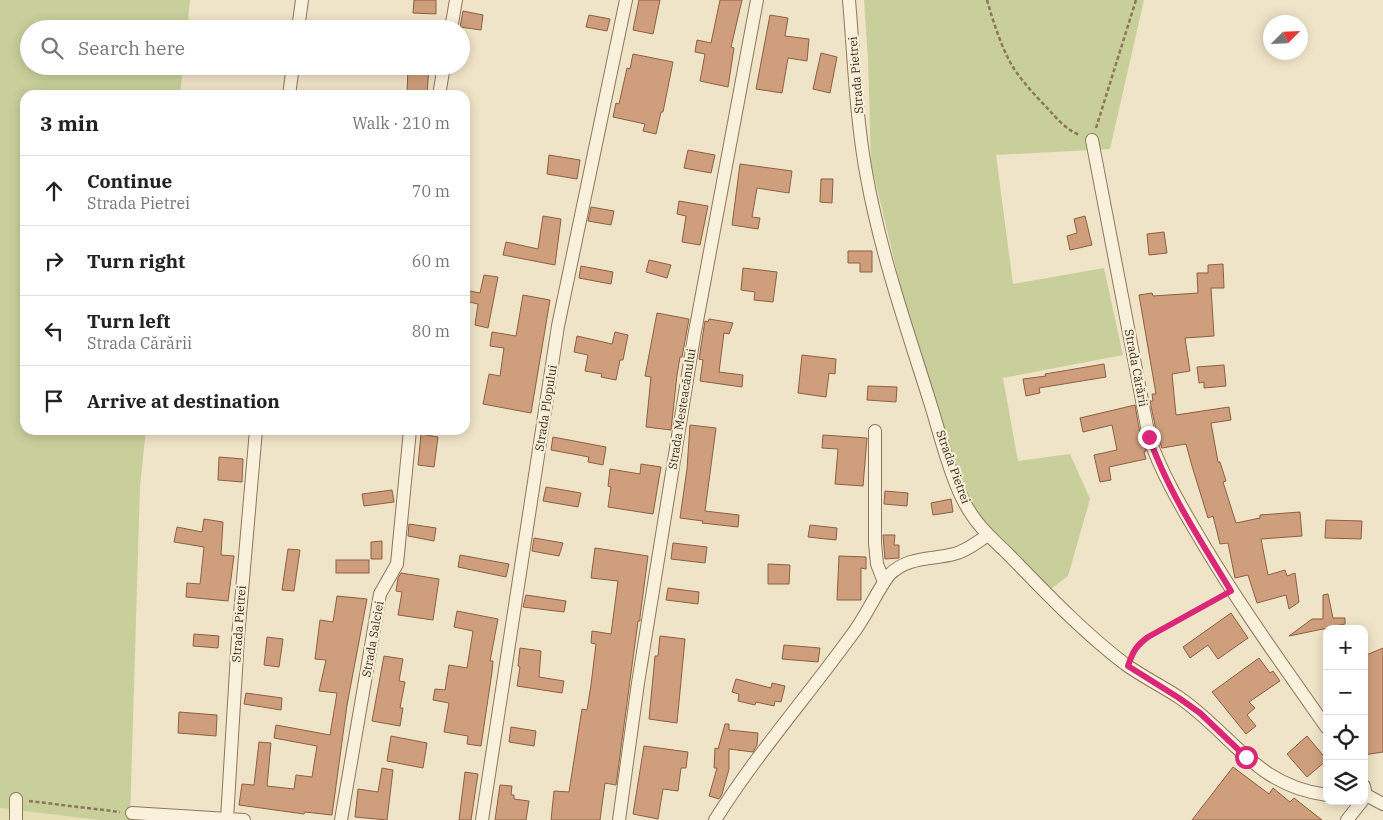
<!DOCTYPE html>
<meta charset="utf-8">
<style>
body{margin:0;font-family:"IBM Plex Serif",serif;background:#f2f2f2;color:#222}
.controls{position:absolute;right:15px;bottom:15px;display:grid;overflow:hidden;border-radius:10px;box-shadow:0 2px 12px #0003}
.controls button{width:45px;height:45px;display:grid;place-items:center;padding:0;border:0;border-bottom:1px solid #e0e0e0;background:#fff;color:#222;font:25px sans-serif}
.compass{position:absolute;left:1263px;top:15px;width:45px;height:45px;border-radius:50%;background:#fff;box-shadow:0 2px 12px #0003;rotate:66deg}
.stop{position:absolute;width:15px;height:15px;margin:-11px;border:4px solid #db2777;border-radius:50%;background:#fff}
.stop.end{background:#db2777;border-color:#fff;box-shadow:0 1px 5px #0008}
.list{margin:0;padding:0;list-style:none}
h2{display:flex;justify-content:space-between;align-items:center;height:65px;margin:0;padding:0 20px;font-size:21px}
h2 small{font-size:16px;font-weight:400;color:#767676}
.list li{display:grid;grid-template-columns:32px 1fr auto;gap:15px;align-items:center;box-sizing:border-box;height:70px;padding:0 20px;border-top:1px solid #e0e0e0}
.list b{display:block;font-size:19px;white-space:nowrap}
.list p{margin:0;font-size:16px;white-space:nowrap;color:#767676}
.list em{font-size:16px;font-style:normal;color:#767676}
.icon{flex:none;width:28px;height:28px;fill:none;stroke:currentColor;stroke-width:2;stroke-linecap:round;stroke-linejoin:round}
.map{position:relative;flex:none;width:1383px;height:820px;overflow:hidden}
.search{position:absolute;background:#fff;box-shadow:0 2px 12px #0003;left:20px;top:20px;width:450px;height:55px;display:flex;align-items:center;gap:12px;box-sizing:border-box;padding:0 18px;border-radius:28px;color:#767676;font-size:19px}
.panel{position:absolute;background:#fff;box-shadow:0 2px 12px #0003;left:20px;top:90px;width:450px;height:345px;border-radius:15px}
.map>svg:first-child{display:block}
.farmland{fill:#e6deb5}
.green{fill:#c9cf9b}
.building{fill:#cf9f7d;stroke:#8d5f41}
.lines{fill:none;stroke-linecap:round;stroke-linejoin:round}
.minor-casing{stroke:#8d765c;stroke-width:14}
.path{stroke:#8d765c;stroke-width:2.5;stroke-dasharray:4 2.5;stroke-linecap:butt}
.minor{stroke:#faf1dc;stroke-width:12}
.route{stroke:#db2777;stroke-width:6}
.labels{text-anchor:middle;stroke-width:4.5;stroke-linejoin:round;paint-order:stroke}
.street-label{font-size:12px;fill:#3d2e20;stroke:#f7eed8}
</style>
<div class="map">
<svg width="1383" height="820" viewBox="0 0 1383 820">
<rect width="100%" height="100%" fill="#f0e4c8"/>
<!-- farmland -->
<path class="farmland" d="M0 808 99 820H0Z"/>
<!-- green -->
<g class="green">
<path d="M0 0H190L187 29H29V66H183L180 95H25V430H146L140 486 130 820H99L0 808Z"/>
<path d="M864 0H1144L1110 149 996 155 1013 284 1104 268 1123 355 1003 378 1018 461 1070 454 1090 499 1068 576 1051 589 991 529 966 497 901 289 871 163 868 59Z"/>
</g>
<!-- building -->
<g class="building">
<path d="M414 0H436V14L413 13Z"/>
<path d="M639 0H660L653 34 633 30Z"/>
<path d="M720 0H742L731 47 734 48 728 87 700 81 705 54 695 52 697 40 711 43Z"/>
<path d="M463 11 483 15 481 30 460 27Z"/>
<path d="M589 15 610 19 607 31 586 27Z"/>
<path d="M770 15 788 18 785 36 809 39 807 61 788 58 782 93 756 89Z"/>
<path d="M821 53 837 57 830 93 813 89Z"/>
<path d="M633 54 673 62 663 112H661L656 134 643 131 645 124 613 117 616 103 619 104 627 68 630 69Z"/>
<path d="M408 66H429L427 95H407Z"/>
<path d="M688 150 715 155 711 173 684 168Z"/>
<path d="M549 155 580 160 577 179 547 174Z"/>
<path d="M740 164 792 171 789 193 757 188 752 217 760 218 758 229 732 225Z"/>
<path d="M821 179H833L832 203 820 202Z"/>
<path d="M679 201 708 206 700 245 682 242 686 216 677 214Z"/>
<path d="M591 207 614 211 611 225 588 221Z"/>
<path d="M543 216 561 219 555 265 503 255 506 242 538 249Z"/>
<path d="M1085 216 1092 245 1070 250 1067 236 1077 233 1074 219Z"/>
<path d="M1164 232 1167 253 1149 255 1147 234Z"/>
<path d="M848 251H872V272H860V263H848Z"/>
<path d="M649 260 671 265 667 278 646 272Z"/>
<path d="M1223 264 1224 288H1211L1214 336 1185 338 1190 371 1172 374 1176 415 1229 407 1231 420 1211 423 1218 462H1220L1226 481 1223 482 1236 523 1260 518V515L1300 512 1302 536 1261 539 1268 575 1285 570 1287 576 1295 573 1299 602 1289 609 1286 595 1257 603 1248 575 1235 578 1228 543 1220 544 1213 516 1208 518 1192 466 1186 444 1162 448 1157 435 1150 401H1153L1152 394H1156L1139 295 1152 293 1153 296 1198 293 1197 273H1208V265Z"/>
<path d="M581 266 613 272 611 284 579 278Z"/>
<path d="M743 268 777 272 773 302 754 300 755 292 741 290Z"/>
<path d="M484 275 498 277 488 328 475 325 478 304 465 301V290L480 293Z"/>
<path d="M523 295 550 300 531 413 483 404 489 374 500 376 504 348 490 346 492 332 516 336Z"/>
<path d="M657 313 689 319 682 357H680L677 375 671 430 646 427 651 377 645 376Z"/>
<path d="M709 319 733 323 729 334 724 333 719 372 743 375 742 387 700 381 703 360 699 359 705 321 708 322Z"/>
<path d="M615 332 628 335 623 360H620L616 380 601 377 602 374 585 371 588 355 574 352 577 336 612 344Z"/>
<path d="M802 355 836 359 835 374 829 373 826 397 798 393Z"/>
<path d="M1104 364 1106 377 1039 388 1040 393 1026 396 1023 379 1046 376 1045 374Z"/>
<path d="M1224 365 1226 386 1204 388V382L1199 383 1197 367Z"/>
<path d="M868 386 897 387 896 402 867 400Z"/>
<path d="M1135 405 1141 439 1146 451 1144 452 1146 459 1109 467 1111 480 1100 482 1094 455 1117 450 1112 425 1083 432 1080 418Z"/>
<path d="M690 425 716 428 705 511 739 515 738 527 702 523 703 521 680 518 687 469Z"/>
<path d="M421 434 438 437 434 467 418 465Z"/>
<path d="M823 435 867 438 863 486 835 484 838 449 822 448Z"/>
<path d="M553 437 606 447 603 465 588 462 589 457 551 450Z"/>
<path d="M219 457 243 459 242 482 218 480Z"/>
<path d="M641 464 661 467 653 514 608 507 611 487 608 486 610 469 640 474Z"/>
<path d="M546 487 581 493 578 507 543 501Z"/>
<path d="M392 490 394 502 364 506 362 494Z"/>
<path d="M885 491 908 493 907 506 884 504Z"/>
<path d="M951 499 953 512 933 515 931 503Z"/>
<path d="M204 519 223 522 221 555 234 556 228 601 186 597 187 583 200 584 204 547 174 542 177 527 202 532Z"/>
<path d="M1326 520 1362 521 1361 539 1325 538Z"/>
<path d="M409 524 436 528 434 541 408 536Z"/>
<path d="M810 525 837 528 836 540 808 537Z"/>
<path d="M883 535H895L894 545H899V558L885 559Z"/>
<path d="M534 538 563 543 559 556 532 551Z"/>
<path d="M382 541V559H371V542Z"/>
<path d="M673 543 707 547 705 563 671 559Z"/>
<path d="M595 548 648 556 640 617V621H638L616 785 605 783 600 820H551L554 791 569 792 582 709 587 710 591 685 596 644 591 643 592 631 611 634 618 581 591 578Z"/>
<path d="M288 549 300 550 294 591 282 590Z"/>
<path d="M460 555 509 564 506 577 458 567Z"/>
<path d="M839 556 866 557V569L861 568V600H837Z"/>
<rect x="336" y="560" width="33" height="13"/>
<path d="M768 564 790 565 789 584H768Z"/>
<path d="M401 573 439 579 433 620 398 615 402 592 396 591 398 578Z"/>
<path d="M668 588 699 592 698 604 666 600Z"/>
<path d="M1328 594 1333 618H1345V624L1335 626V629H1323L1289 636 1312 619H1323V595Z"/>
<path d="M526 595 566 601 564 612 523 607Z"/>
<path d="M337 596 367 599 347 705 332 815 305 812 304 814 239 805 242 784 254 785 259 742 271 743 267 786 294 789 296 775 312 777 317 746 274 738 276 725 330 735 337 693 319 691 326 660 315 659 320 620 333 622Z"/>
<path d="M457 611 498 619 490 661H493L492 672 481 746 467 744 468 736 444 732 449 703 433 700 435 689 445 690 449 665 467 668 473 631 454 627Z"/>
<path d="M1231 613 1248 638 1218 659 1208 645 1190 658 1183 647Z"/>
<path d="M194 634 219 636 218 648 193 646Z"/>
<path d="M660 636 685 639 677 723 649 719 655 656H658Z"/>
<path d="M267 637 283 639 279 667 264 665Z"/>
<path d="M784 645 820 648 818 662 782 659Z"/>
<path d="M520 648 541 651 539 677 564 681 562 693 517 686 520 667 518 666Z"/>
<path d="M1383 648V752L1364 755V656Z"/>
<path d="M384 656 403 659 399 681 405 682 400 708H403L400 726 372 721Z"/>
<path d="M1259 658 1270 673 1273 671 1280 681 1249 702 1255 708 1247 715 1256 726 1246 734 1212 692Z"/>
<path d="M736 679 771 688 772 683 785 686 781 702 775 701 774 706 756 702 755 705 738 701 739 694 732 692Z"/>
<path d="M246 693 282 698 281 710 244 704Z"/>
<path d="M179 712 217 715 216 736 178 733Z"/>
<path d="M725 724H729V730L758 733 757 745 753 752 729 749V769L722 794 719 799 709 796 717 768H714L715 748 718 749Z"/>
<path d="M511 727 536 731 534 746 509 742Z"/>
<path d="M391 736 427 743 423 768 387 761Z"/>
<path d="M1307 736 1327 760 1307 777 1287 754Z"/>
<path d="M644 746 688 752 686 768H681L678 791 663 789 658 819 633 814Z"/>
<path d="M1233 767 1269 794 1273 788 1290 802 1294 798 1322 820H1192Z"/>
<path d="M382 768 393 770 387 820 355 817 358 789 378 792Z"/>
<path d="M465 772 478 774 471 820H459Z"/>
<path d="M500 785 512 786 511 795H514V799L529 801 526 820H495Z"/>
</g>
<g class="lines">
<defs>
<g id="minor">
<path d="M849 0C854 59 856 120 867 178 881 254 906 326 929 399 940 433 952 487 972 515 982 531 996 542 1009 555 1046 593 1083 632 1125 664 1143 677 1162 686 1180 698 1233 735 1256 786 1327 795"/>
<path d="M298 29 302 0"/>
<path d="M451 29 456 0"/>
<path d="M289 95 293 66"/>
<path d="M439 95 444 66"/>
<path d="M1092 140 1149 437C1162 475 1182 508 1202 542 1240 606 1284 667 1327 728"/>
<path d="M875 431V543L877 564 884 582"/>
<path d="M1364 786 1366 795 1383 804"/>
<path d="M132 813 244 820"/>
<path d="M227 819 238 637 256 430"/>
<path d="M16 820V799"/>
<path d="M341 820 380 594 397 564 410 430"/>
<path d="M482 820 558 326 626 0"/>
<path d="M619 820 638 683 694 337 757 0"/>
<path d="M715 820C756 755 806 698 851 636 866 617 875 594 889 575 908 556 931 560 954 554 967 551 977 542 988 535"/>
<path d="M1347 820 1362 801"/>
</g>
</defs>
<!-- minor casing -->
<use href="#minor" class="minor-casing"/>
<!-- path -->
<g class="path">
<path d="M987 0C993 21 1000 43 1010 62 1020 80 1036 96 1050 111 1058 120 1068 131 1080 135"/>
<path d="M1096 128 1136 0"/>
<path d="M1132 654 1137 645 1148 637 1221 596"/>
<path d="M29 801 120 812"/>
</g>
<!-- minor -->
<use href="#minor" class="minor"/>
</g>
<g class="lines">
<!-- route -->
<path class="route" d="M1149 437C1168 492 1201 541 1231 591L1148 637C1136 646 1133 651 1128 666L1179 698 1200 713 1246 757"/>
</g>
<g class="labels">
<!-- street labels -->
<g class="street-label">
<text transform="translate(856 75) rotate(-95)" y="4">Strada Pietrei</text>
<text transform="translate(1136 368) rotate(79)" y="4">Strada Cărării</text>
<text transform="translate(546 408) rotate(-81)" y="4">Strada Plopului</text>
<text transform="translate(682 409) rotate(-81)" y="4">Strada Mesteacănului</text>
<text transform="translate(953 467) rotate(70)" y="4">Strada Pietrei</text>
<text transform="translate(239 624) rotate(-86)" y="4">Strada Pietrei</text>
<text transform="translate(373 639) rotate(-80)" y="4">Strada Salciei</text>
</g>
</g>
</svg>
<div class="controls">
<button>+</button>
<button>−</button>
<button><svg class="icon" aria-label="locate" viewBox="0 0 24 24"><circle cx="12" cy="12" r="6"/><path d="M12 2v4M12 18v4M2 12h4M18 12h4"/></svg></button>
<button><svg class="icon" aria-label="layers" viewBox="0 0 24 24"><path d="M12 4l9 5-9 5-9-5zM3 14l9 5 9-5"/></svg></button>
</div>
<svg class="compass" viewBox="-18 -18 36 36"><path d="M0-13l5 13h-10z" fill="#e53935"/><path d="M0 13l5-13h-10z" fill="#767676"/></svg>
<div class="stop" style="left:1246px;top:757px"></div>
<div class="stop end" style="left:1149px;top:437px"></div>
<div class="search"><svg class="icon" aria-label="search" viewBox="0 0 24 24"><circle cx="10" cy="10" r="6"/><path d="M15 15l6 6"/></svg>Search here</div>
<section class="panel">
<h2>3 min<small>Walk · 210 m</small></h2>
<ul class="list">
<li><svg class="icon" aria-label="ahead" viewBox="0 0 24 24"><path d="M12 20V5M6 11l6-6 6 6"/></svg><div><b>Continue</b><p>Strada Pietrei</p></div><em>70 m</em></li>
<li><svg class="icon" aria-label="right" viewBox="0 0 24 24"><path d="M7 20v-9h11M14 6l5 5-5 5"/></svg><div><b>Turn right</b></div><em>60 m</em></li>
<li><svg class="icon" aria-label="left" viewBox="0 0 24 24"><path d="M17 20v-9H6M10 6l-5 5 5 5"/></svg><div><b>Turn left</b><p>Strada Cărării</p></div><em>80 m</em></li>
<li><svg class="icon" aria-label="arrive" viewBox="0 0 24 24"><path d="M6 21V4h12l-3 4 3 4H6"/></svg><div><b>Arrive at destination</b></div></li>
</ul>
</section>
</div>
